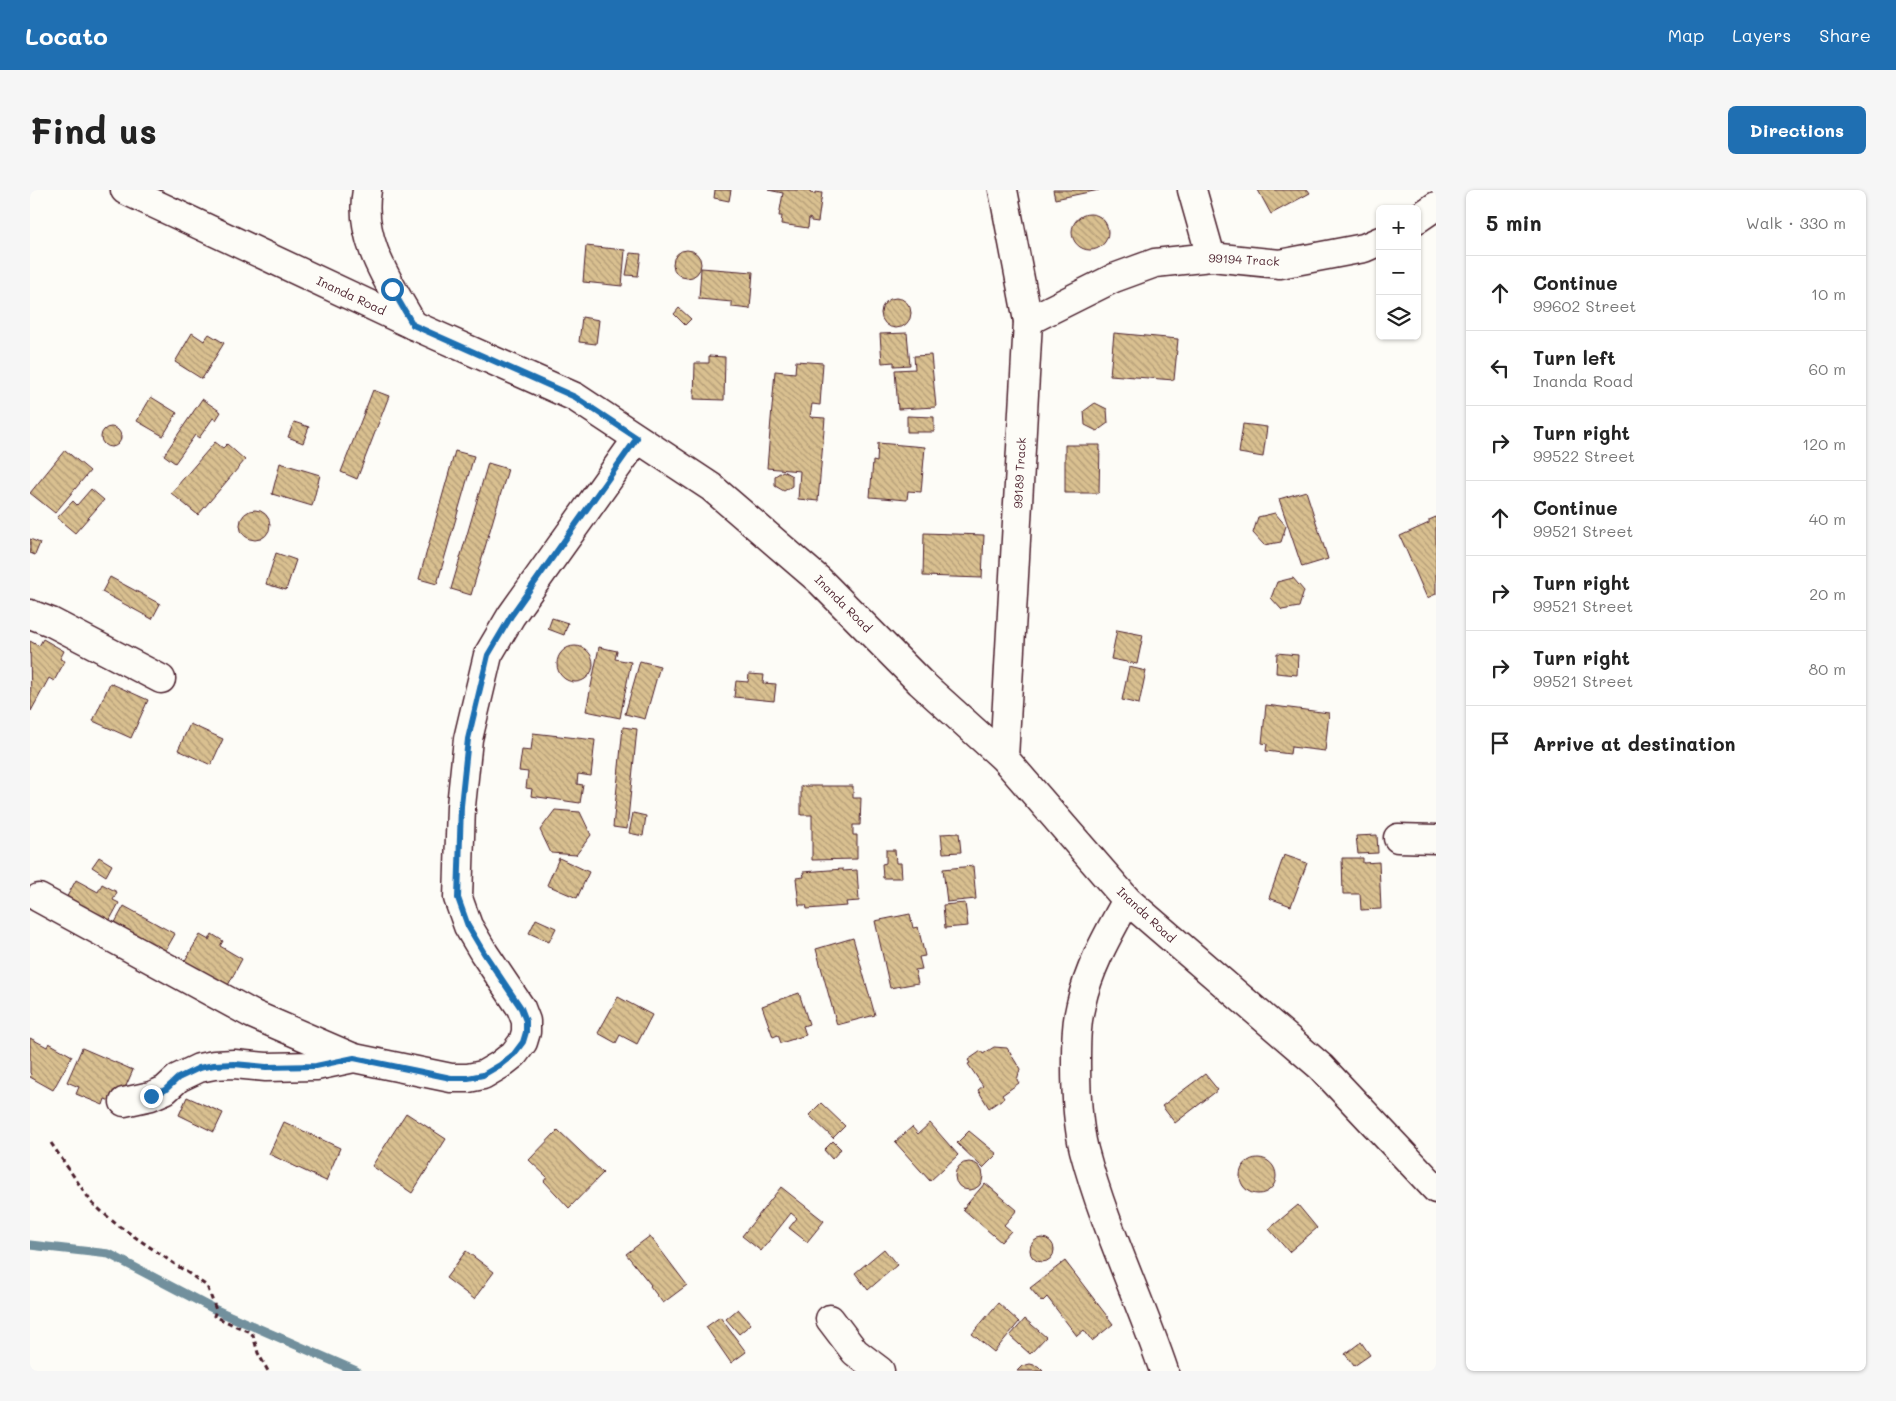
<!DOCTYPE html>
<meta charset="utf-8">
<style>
body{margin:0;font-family:Mali,sans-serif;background:#f6f6f6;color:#222}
.controls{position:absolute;right:15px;top:15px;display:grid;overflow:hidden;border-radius:8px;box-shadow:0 1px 4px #0004}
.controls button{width:45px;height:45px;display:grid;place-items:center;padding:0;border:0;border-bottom:1px solid #e0e0e0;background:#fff;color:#222;font:25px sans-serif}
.stop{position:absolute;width:15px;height:15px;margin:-11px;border:4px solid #1f6fb2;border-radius:50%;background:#fff}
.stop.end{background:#1f6fb2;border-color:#fff;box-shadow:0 1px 5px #0008}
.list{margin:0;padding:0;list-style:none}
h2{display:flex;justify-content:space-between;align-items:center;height:65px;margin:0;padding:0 20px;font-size:21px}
h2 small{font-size:16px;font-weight:400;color:#767676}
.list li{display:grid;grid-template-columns:32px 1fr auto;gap:15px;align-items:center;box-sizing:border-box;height:75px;padding:0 20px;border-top:1px solid #e0e0e0}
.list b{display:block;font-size:19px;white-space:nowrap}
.list p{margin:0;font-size:16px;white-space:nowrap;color:#767676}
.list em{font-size:16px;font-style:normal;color:#767676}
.icon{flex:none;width:28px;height:28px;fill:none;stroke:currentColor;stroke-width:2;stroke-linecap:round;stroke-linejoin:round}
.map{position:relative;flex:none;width:1406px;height:1181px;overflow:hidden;border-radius:8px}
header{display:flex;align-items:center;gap:30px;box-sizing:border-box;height:70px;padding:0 25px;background:#1f6fb2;color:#fff}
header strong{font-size:24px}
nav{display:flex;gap:28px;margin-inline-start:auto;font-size:18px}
.intro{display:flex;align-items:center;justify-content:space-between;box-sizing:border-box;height:120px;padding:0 30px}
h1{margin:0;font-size:35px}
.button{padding:12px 22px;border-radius:8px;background:#1f6fb2;color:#fff;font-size:18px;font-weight:700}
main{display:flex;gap:30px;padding:0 30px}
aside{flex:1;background:#fff;border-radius:8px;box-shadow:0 1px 4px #0004}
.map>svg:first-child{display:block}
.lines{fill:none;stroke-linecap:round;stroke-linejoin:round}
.stream{stroke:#72909d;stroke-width:9}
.building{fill:url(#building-back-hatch);stroke:#4a1f2b}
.street-casing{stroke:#4a1f2b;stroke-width:31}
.secondary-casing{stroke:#4a1f2b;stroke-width:31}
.path{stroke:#4a1f2b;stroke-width:3;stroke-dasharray:5 4;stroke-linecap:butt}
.street{stroke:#fdfcf7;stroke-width:28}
.secondary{stroke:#fdfcf7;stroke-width:28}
.route{stroke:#1f6fb2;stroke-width:6}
.labels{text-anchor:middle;stroke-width:5;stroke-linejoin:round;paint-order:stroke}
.street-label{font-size:12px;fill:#4a1f2b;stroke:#fdfcf7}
</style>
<header>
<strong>Locato</strong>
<nav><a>Map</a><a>Layers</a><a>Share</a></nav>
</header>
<div class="intro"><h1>Find us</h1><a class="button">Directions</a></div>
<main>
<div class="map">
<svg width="1406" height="1181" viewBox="0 0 1406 1181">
<defs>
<pattern id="building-back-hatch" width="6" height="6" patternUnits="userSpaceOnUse" patternTransform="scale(1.25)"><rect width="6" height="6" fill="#d9c090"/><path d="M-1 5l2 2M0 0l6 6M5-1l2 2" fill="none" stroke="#b29b76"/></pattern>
</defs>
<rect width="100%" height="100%" fill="#fdfcf7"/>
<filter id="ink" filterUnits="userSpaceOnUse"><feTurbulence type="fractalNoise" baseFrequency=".02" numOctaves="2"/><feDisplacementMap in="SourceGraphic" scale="10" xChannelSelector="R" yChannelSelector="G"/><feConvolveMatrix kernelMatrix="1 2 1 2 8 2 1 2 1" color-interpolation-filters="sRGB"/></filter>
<g filter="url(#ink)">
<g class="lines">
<!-- stream -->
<path class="stream" d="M0 1055 79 1064 186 1120 326 1181"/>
</g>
<!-- building -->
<g class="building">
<path d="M685 0H701L699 11 684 8Z"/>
<path d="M738 0H780V3L785 4V2L792 3 788 32 781 31V29L779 28 778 38 751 34 752 26H749L753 3Z"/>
<path d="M1023 0H1069L1025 9Z"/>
<path d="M1228 0H1278L1280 3 1241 24Z"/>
<circle cx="1060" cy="42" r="18"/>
<path d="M556 56 595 60 592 96 553 92Z"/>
<circle cx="657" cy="74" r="14"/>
<path d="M600 63 611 64 608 86 596 85Z"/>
<path d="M671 78 723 82 720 119 702 117V112L669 109Z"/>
<circle cx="866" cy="123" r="15"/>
<path d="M649 118 661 129 655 135 644 124Z"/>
<path d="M552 127 569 130 566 154 549 152Z"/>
<path d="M162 143 174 151 179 144 194 153 172 189 145 172Z"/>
<path d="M877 143 880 175 864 176V172L852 173 850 144Z"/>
<path d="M1084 143 1148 149 1144 190 1080 185Z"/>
<path d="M901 165 906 217 868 219 865 180 885 179 884 166Z"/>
<path d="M679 166 695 167 694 210 664 209 665 173H679Z"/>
<path d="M766 171 793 173 790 215 782 214 780 227 795 228 788 311 768 309 770 281 737 278 745 181 765 183Z"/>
<path d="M343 200 359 206 327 289 311 282Z"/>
<path d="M121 207 147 223 133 246 107 231Z"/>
<path d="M172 209 191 222 186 230 183 228 169 248 165 245 145 273 134 265Z"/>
<path d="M1065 213 1077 219 1078 233 1067 241 1055 235 1054 221Z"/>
<path d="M877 226 904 227V242H877Z"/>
<path d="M264 232 279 237 273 253 258 247Z"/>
<path d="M1213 234 1237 237 1233 267 1209 263Z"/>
<circle cx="81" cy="247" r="10"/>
<path d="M185 252 193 258 197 254 215 270 168 325 141 303Z"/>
<path d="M848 253 895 257 891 302 878 301 877 310 840 307 843 271 847 272Z"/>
<path d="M1035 255H1070L1069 303H1035Z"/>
<path d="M35 260 60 281 25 323 0 303Z"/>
<path d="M425 261 444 266 407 394 389 389Z"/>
<path d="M250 273 290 285 282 316 242 304Z"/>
<path d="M458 273 478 279 441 405 421 399Z"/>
<path d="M753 281 762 286V296L754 301 745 296V286Z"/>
<path d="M61 299 74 310 45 343 27 328 43 311 47 315Z"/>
<path d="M1276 301 1298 369 1272 377 1249 309Z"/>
<circle cx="225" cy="335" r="15"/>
<path d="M1245 323 1256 336 1251 352 1234 355 1223 343 1228 327Z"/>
<path d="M1406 327V404L1397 408 1370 346 1399 333V330Z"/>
<path d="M894 343 954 345 952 388 893 386Z"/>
<path d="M0 349 10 353 5 365 0 363Z"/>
<path d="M246 363 266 370 256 400 236 394Z"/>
<path d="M80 387 130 414 122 429 72 402Z"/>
<path d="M1263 388 1274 401 1269 417 1252 420 1241 408 1247 392Z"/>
<path d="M522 428 538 433 534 445 518 439Z"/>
<path d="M1087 440 1113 445 1107 474 1081 469Z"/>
<path d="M13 449 34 461 30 469 35 471 24 491 19 488 1 521 0 451 9 456Z"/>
<circle cx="545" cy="474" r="18"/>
<path d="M569 457 587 461 585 469 601 472 590 528 556 521Z"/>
<path d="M1247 463 1268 465 1267 485 1246 483Z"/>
<path d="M610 471 630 476 615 529 595 524Z"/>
<path d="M1099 477 1116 481 1109 514 1092 510Z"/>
<path d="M719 484 734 485 733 493 746 494 744 511 704 507 706 491 718 492Z"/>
<path d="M80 493 118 510 101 548 63 531Z"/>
<path d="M1236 515 1299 523 1295 561 1261 557 1260 564 1236 561 1237 554 1232 553Z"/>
<path d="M160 534 193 549 181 575 148 560Z"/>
<path d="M593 537 607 539 597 639 583 637Z"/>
<path d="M503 543 565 550 561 586 548 584 547 594 553 595 550 613 501 606 502 599 496 598 498 582 489 581 492 560 501 561Z"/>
<path d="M771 596H823V608H831L830 635H823V645H827V669L782 670V625H771Z"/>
<path d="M525 620 550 622 561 645 546 665 521 663 510 640Z"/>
<path d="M603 623 616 626 613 646 599 643Z"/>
<path d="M929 643 931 662 913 663 911 644Z"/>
<path d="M1347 645 1348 663 1328 664 1326 646Z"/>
<path d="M856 660H865L866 673H871L872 688H853L852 674 856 673Z"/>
<path d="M1254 665 1277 673 1261 716 1239 708Z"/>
<path d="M69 667 82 675 76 686 62 677Z"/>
<path d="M529 668 559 682 547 708 517 695Z"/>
<path d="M1312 668H1333V673L1349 672 1351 719 1331 720 1330 704H1313Z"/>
<path d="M943 676 946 709 917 712 913 679Z"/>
<path d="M813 679V681L827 680 829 711 816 712 817 716 777 719 776 715H769L766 688 774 687 773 682Z"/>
<path d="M46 690 68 702 72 694 87 702 83 710 89 713 77 735 34 712Z"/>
<path d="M935 713 938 736 915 738 913 715Z"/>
<path d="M94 716 145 744 133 765 82 738Z"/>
<path d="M880 724 883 738 888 737 895 766 889 767 892 779 885 780 888 793 860 798 845 731Z"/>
<path d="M506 729 526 738 519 752 499 743Z"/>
<path d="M182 744 193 751 190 756 212 769 196 799 153 774 170 745 179 750Z"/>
<path d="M823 748 845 825 807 835 786 759Z"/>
<path d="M769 803 779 834 773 836 776 845 751 853 748 845 743 847 732 816Z"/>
<path d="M588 807 622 825 607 854 590 845 586 853 568 843Z"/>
<path d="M0 848 17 857 19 853 42 866 23 900 0 887 1 884 0 883Z"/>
<path d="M964 857 977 858 990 879 987 890 989 893 972 905 974 908 959 918 948 900 953 896 938 874 940 873 938 870 951 861 953 864Z"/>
<path d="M52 858 103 880 88 914 75 909 73 915 46 904 49 897 37 892Z"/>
<path d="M1175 884 1188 900 1145 933 1132 916Z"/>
<path d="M157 907 193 923 184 942 149 925Z"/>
<path d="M791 913 815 936 803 948 779 925Z"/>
<path d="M376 923 416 949 382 1003 342 976Z"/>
<path d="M254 932 310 958 296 991 239 964Z"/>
<path d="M900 933 928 965 900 991 865 952 882 937 888 944Z"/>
<path d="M528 940 573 983 539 1018 514 991 517 987 499 970Z"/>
<path d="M939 941 967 964 953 978 927 953Z"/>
<path d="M803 951 811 959 802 969 794 960Z"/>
<circle cx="1228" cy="986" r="18"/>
<circle cx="939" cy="986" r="14"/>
<path d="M955 993 987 1020 974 1035 981 1041 971 1052 933 1019Z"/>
<path d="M751 997 794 1031 777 1052 759 1038 767 1028 761 1023 731 1061 712 1046Z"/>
<path d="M1268 1015 1287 1038 1259 1062 1239 1039Z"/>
<path d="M620 1046 657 1095 633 1113 620 1096 621 1095 596 1064Z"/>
<circle cx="1012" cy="1060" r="12"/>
<path d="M854 1059 867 1075 838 1100 825 1083Z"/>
<path d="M436 1061 464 1082 444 1109 416 1088Z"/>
<path d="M1035 1071 1083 1134 1062 1151 1054 1140 1047 1146 1017 1107 1012 1112 1000 1098Z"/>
<path d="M968 1113 989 1132 964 1162 942 1144Z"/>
<path d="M708 1119 721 1134 709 1144 696 1129Z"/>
<path d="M690 1127 716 1162 701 1173 676 1137Z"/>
<path d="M995 1129 1016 1147 1000 1164 980 1146Z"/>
<path d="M1331 1152 1340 1165 1324 1176 1315 1164Z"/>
<path d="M1000 1174 1008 1176 1013 1181H987L992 1176Z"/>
</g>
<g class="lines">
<defs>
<g id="street">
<path d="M337 0C328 50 360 94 383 135"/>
<path d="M973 0 998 131 974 568"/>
<path d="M1162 0 1181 67"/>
<path d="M1387 29 1406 16"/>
<path d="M998 131 1084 88 1125 73 1181 67 1250 74 1334 58 1350 51"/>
<path d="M0 424 21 432 131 489"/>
<path d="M1368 648 1406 649"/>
<path d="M9 708 222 824 324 868"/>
<path d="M94 912 121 906 135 900 148 888 169 878 184 875 204 874 236 877 286 876 324 868 421 888H438L453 885 470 875 484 864 493 852 496 842V831L491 818 454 763 438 736 428 708 431 616 438 549 458 465 481 426 607 249"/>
<path d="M800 1129 825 1162 850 1181"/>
</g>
<g id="secondary">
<path d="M95 0 383 135 545 207 681 297 789 390 890 492 974 568 1097 710 1291 877 1406 999"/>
<path d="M1097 710C1079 743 1059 777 1051 814 1046 834 1046 854 1046 874 1046 903 1047 932 1054 960 1074 1036 1109 1107 1134 1181"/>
</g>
</defs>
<!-- street casing -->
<use href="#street" class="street-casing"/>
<!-- secondary casing -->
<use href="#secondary" class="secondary-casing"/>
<!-- path -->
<path class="path" d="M21 953 62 1013 86 1034 177 1096 186 1120 184 1126 217 1141 223 1145 228 1163 238 1181"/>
<!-- street -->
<use href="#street" class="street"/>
<!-- secondary -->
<use href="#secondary" class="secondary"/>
</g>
</g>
<g class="lines" filter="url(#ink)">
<!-- route -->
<path class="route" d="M121 906 135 900 148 888 169 878 184 875 204 874 236 877 286 876 324 868 421 888H438L453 885 470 875 484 864 493 852 496 842V831L491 818 454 763 438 736 428 708 431 616 438 549 458 465 481 426 607 248 545 207 383 135 362 99"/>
</g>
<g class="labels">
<!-- street labels -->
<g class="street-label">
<text transform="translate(1214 70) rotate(3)" y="4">99194 Track</text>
<text transform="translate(321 106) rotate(25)" y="4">Inanda Road</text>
<text transform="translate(990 283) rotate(-87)" y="4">99189 Track</text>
<text transform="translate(813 414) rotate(45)" y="4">Inanda Road</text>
<text transform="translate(1116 725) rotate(43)" y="4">Inanda Road</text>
</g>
</g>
</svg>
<div class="controls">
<button>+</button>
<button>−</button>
<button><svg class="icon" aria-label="layers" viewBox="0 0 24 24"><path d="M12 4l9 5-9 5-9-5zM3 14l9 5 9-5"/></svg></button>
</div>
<div class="stop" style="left:362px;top:99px"></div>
<div class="stop end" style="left:121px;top:906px"></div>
</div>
<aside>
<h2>5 min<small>Walk · 330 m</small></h2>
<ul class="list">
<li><svg class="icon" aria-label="ahead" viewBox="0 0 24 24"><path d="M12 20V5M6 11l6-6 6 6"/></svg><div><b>Continue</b><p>99602 Street</p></div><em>10 m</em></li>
<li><svg class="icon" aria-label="left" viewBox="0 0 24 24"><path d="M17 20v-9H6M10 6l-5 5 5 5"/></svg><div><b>Turn left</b><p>Inanda Road</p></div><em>60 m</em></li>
<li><svg class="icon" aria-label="right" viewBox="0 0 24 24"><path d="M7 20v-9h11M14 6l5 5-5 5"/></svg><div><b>Turn right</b><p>99522 Street</p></div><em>120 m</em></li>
<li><svg class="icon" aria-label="ahead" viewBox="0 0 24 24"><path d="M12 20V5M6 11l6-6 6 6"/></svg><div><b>Continue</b><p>99521 Street</p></div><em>40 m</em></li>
<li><svg class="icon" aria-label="right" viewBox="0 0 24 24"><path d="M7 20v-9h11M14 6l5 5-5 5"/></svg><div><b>Turn right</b><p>99521 Street</p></div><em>20 m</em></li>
<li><svg class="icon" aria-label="right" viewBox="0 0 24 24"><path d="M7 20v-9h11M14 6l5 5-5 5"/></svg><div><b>Turn right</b><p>99521 Street</p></div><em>80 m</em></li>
<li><svg class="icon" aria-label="arrive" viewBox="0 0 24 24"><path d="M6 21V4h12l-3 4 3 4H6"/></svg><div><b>Arrive at destination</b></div></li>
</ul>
</aside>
</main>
